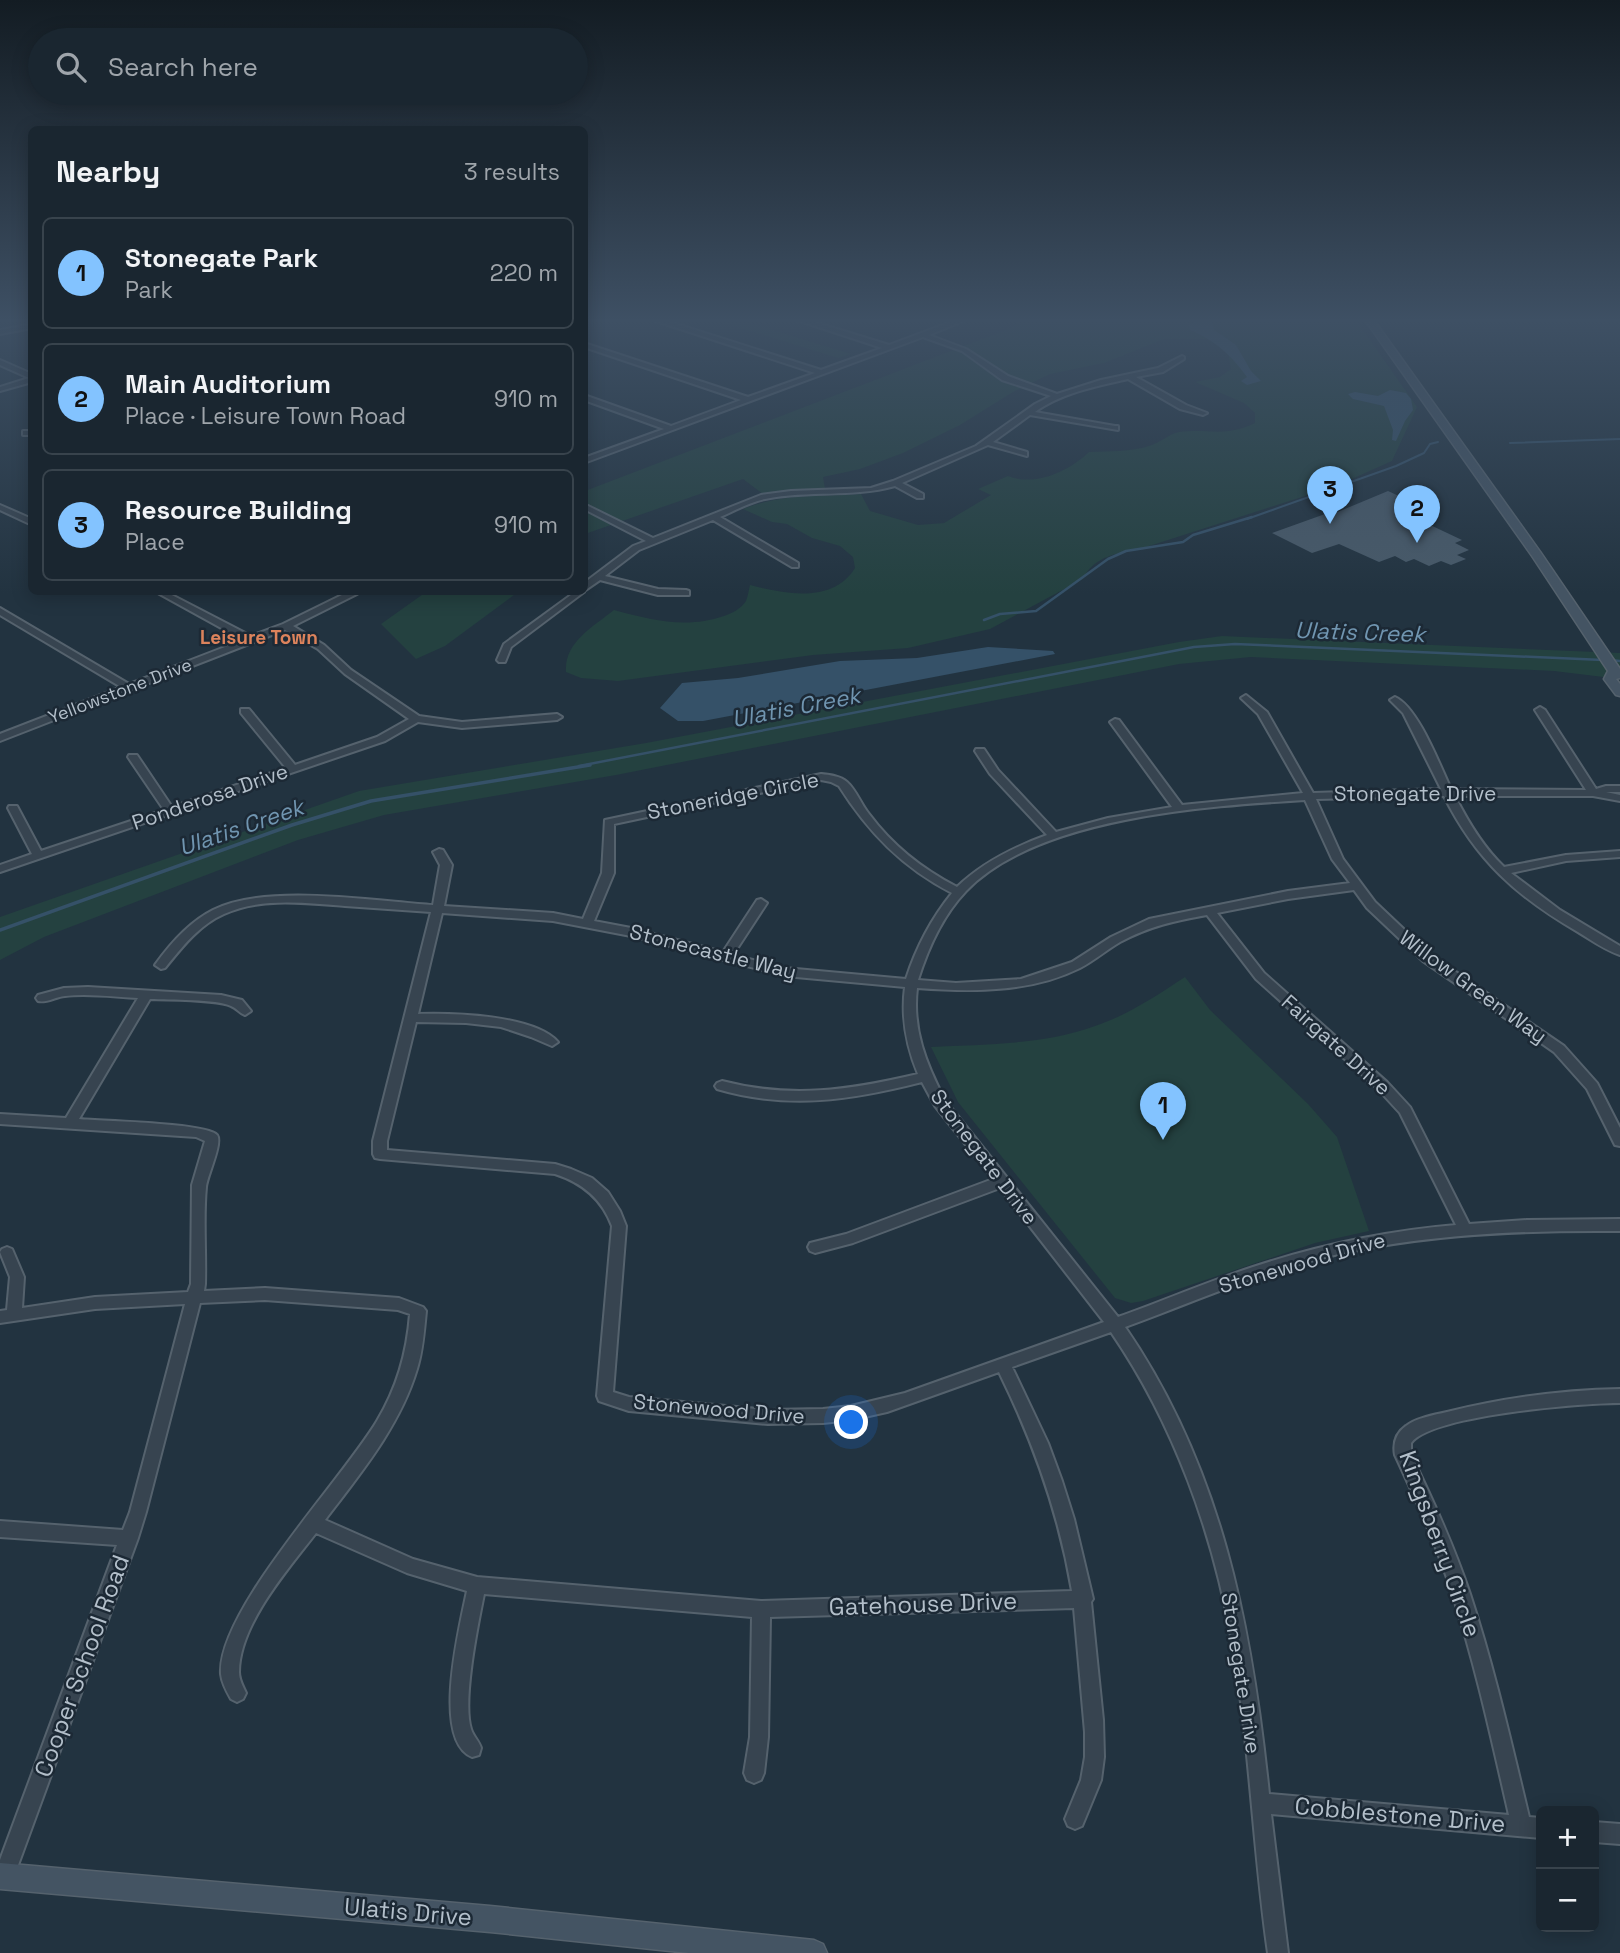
<!DOCTYPE html>
<meta charset="utf-8">
<style>
body{margin:0;font-family:"Space Grotesk",sans-serif;background:#27323c;color:#f1f3f6}
.controls{position:absolute;right:21px;bottom:21px;display:grid;overflow:hidden;border-radius:10px;box-shadow:0 4px 18px #0003}
.controls button{width:63px;height:63px;display:grid;place-items:center;padding:0;border:0;border-bottom:2px solid #38434c;background:#1a2630;color:#f1f3f6;font:35px sans-serif}
.you{position:absolute;left:852px;top:1423px;width:24px;height:24px;margin:-18px;border:5px solid #fff;border-radius:50%;background:#1a73e8;box-shadow:0 0 0 10px #1a73e833}
.badge{display:grid;place-items:center;width:46px;height:46px;border-radius:50%;background:#83c3ff;color:#111;font-size:23px;font-weight:700}
.pin{position:absolute;translate:-50% -58px;filter:drop-shadow(0 2px 4px #0008)}
.pin::after{content:'';position:absolute;top:37px;width:24px;height:21px;background:inherit;clip-path:polygon(0 0,100% 0,50% 100%)}
.list{margin:0;padding:0;list-style:none}
h2{display:flex;justify-content:space-between;align-items:center;height:91px;margin:0;padding:0 28px;font-size:30px}
h2 small{font-size:23px;font-weight:400;color:#9fa5ab}
.list li{display:grid;grid-template-columns:46px 1fr auto;gap:21px;align-items:center;box-sizing:border-box;height:112px;margin:0 14px 14px;padding:0 14px;border:2px solid #38434c;border-radius:10px}
.list b{display:block;font-size:26px;white-space:nowrap}
.list p{margin:0;font-size:23px;white-space:nowrap;color:#9fa5ab}
.list em{font-size:23px;font-style:normal;color:#9fa5ab}
.icon{flex:none;width:38px;height:38px;fill:none;stroke:currentColor;stroke-width:2;stroke-linecap:round;stroke-linejoin:round}
.map{position:relative;flex:none;width:1620px;height:1953px;overflow:hidden}
.search{position:absolute;background:#1a2630;box-shadow:0 4px 18px #0003;left:28px;top:28px;width:560px;height:77px;display:flex;align-items:center;gap:18px;box-sizing:border-box;padding:0 24px;border-radius:38px;color:#9fa5ab;font-size:26px}
.panel{position:absolute;background:#1a2630;box-shadow:0 4px 18px #0003;left:28px;top:126px;width:560px;height:469px;border-radius:10px}
.map>svg:first-child{display:block}
.green{fill:#244140}
.water{fill:#355168}
.lines{fill:none;stroke-linecap:round;stroke-linejoin:round}
.stream-far2{stroke:#355168;stroke-width:2}
.stream-far1{stroke:#355168;stroke-width:2.5}
.stream{stroke:#355168;stroke-width:3.5}
.building{fill:#485a69}
.street-casing{stroke:#55626d;stroke-width:4}
.secondary-casing{stroke:#55626d;stroke-width:3}
.street{fill:#374450;fill-rule:evenodd}
.secondary{fill:#445463;fill-rule:evenodd}
.labels{text-anchor:middle;stroke-width:5;stroke-linejoin:round;paint-order:stroke}
.far-street-label{font-size:18px;fill:#b3bfca;stroke:#1c2935}
.far-neighbourhood-label{font-size:19px;font-weight:bold;fill:#dc835c;stroke:#1c2935}
.street-label{font-size:21px;fill:#b3bfca;stroke:#1c2935}
.water-label{font-size:23px;font-style:italic;fill:#7095b0;stroke:#1c2935}
.near-street-label{font-size:24px;fill:#b3bfca;stroke:#1c2935}
</style>
<div class="map">
<svg width="1620" height="1953" viewBox="0 0 1620 1953">
<rect width="100%" height="100%" fill="#223340"/>
<!-- green -->
<g class="green">
<path d="M715 320H740L851 354 838 358Z"/>
<path d="M1020 320H1356L1417 407 1392 461 1336 486 1143 548C1120 553 1094 555 1083 579L990 629 908 648 813 655 618 681 581 678 566 672C564 642 593 627 614 610 652 620 686 629 724 616 731 614 742 608 746 601 748 596 749 589 750 585 784 594 833 604 855 568L853 557 840 546 812 538 787 524 772 522 743 509C782 493 820 497 861 494L870 511 918 525 944 523 991 495 978 489 1008 476C1036 487 1069 471 1089 452 1109 451 1130 452 1149 446 1160 443 1169 434 1179 432 1209 428 1223 438 1255 423V413L1244 403 1195 382 1220 377 1231 369 1228 351 1207 339H1164L1104 363 1050 374 1013 392 960 425 903 453 860 469 823 477 825 489 763 494 743 479 585 534V491L1011 328Z"/>
<path d="M426 592H518L445 646 416 659 381 624Z"/>
<path d="M1222 636 1620 653V679L1554 671 1251 657 1179 664 616 775 384 815 298 840 44 937 0 960V917L359 791 646 743 1179 642Z"/>
<path d="M1185 977 1210 1010 1308 1104 1337 1137 1369 1231 1315 1243 1143 1301 1131 1303 1115 1298 958 1102 931 1047C985 1044 1044 1045 1095 1026 1128 1015 1156 996 1185 977Z"/>
</g>
<!-- water -->
<g class="water">
<path d="M1196 320H1212L1214 330 1236 345 1251 371 1261 381 1247 385 1241 381 1247 377C1230 354 1216 341 1190 330L1189 325Z"/>
<path d="M1390 390 1406 393 1411 399 1413 410 1405 421 1396 441 1392 440 1393 430 1384 406 1353 399 1348 394 1355 392 1378 396Z"/>
<path d="M988 647 1053 651 1055 654 703 721H678L660 708 682 683 738 678 840 661 917 658Z"/>
</g>
<g class="lines">
<!-- stream-far2 -->
<g class="stream-far2">
<path d="M1510 443 1620 439"/>
<path d="M1247 519 1396 466 1424 453 1430 444 1438 442"/>
</g>
<!-- stream-far1 -->
<g class="stream-far1">
<path d="M984 620 1000 614 1036 611 1108 559 1126 551 1183 542 1193 535 1252 517"/>
<path d="M1610 660 1620 661"/>
<path d="M579 766 1194 647 1235 644 1603 660"/>
</g>
<!-- stream -->
<path class="stream" d="M0 930 292 825 371 801 590 765"/>
</g>
<!-- building -->
<path class="building" d="M1388 491 1425 508 1407 514 1462 540 1455 543 1469 550 1457 555 1466 559 1451 565 1441 561 1429 566 1414 559 1406 562 1395 556 1379 562 1339 544 1312 553 1272 533 1325 514 1328 516Z"/>
<g class="lines">
<defs>
<g id="street">
<path d="M653 320H664L821 370 882 348 797 320H808L889 345 956 320H966L929 335 966 349 1008 376 1057 394 1101 380 1158 368 1182 356 1184 357V359L1163 372 1136 377 1186 405 1207 413 1203 415 1180 409 1128 379C1097 386 1061 393 1035 412L1115 426H1118V430L1030 415 993 442 1027 452V456L988 445 902 483 923 494V498H917L895 486C852 498 809 490 765 499 750 502 734 511 720 517L798 563V567H792L713 520 639 550 605 576 658 589 686 590 689 591V595H658L600 580 584 591V583L633 546 646 541 584 509V504L653 538 761 495 791 491 871 488 893 481 976 446 1035 404 1051 396 1002 380 962 351 923 337 584 463V458L664 429 584 400V395L671 426 741 400 584 347V343L748 397 815 373Z"/>
<path d="M32 324V328L0 334V330Z"/>
<path d="M0 360 32 374V382L0 391V387L29 378 0 365Z"/>
<rect x="23" y="431" width="9" height="4"/>
<path d="M0 505 32 519V525L0 510Z"/>
<path d="M156 592H166L251 636 283 624 348 592H358L357 594 293 626 324 645 351 670 419 716 462 722 557 714 562 717 557 720 462 728 418 722 385 741 0 872V865L32 854 8 808 9 806H17L41 851 164 810 128 757 129 755H137L172 807 286 768 241 713V709H249L295 765 377 737 409 719 345 674 318 649 285 630 0 741V734L121 687 0 615V608L129 684 243 640Z"/>
<path d="M575 592H584L511 647 505 662H499L497 660 504 644Z"/>
<path d="M1246 695 1267 712 1313 793 1441 789 1403 713 1390 700 1395 697C1418 707 1440 766 1451 789L1586 790 1535 710 1540 707 1545 710 1596 789 1606 786H1620V792H1606L1620 795V801L1593 796H1455C1468 822 1483 847 1504 867L1566 855 1620 851V857L1566 861 1511 873 1560 910 1620 946V955C1605 950 1591 940 1578 932 1516 896 1476 860 1444 796L1316 799 1343 859 1375 902 1431 955 1564 1046 1597 1083 1620 1128V1146L1615 1145 1587 1089 1554 1052 1423 961 1367 908 1354 890 1288 899 1217 913 1264 973 1387 1082 1410 1107 1469 1224 1527 1220 1620 1219V1231C1512 1230 1404 1235 1299 1264 1240 1281 1183 1306 1125 1327 1222 1468 1252 1627 1269 1794L1509 1815C1492 1741 1476 1666 1452 1593 1437 1546 1416 1500 1395 1455 1393 1444 1396 1433 1406 1426 1416 1418 1434 1415 1447 1412 1504 1398 1561 1390 1620 1389V1403C1583 1403 1431 1415 1411 1443V1455C1433 1500 1454 1546 1470 1594 1494 1667 1511 1742 1529 1817L1541 1818V1838L1271 1814 1288 1953H1268C1253 1850 1250 1745 1232 1642 1213 1533 1174 1424 1111 1332L1012 1367 1048 1443 1062 1481 1074 1519 1093 1599 1091 1602 1103 1720 1104 1757 1101 1780 1082 1826 1075 1829 1068 1826 1065 1819 1081 1780 1085 1757V1732L1074 1608 770 1617 768 1737 764 1773 761 1780 754 1783 747 1780 744 1773 750 1737 752 1617 484 1594C478 1624 462 1701 471 1729 473 1736 479 1741 481 1748L479 1755 472 1757C431 1740 460 1625 467 1591L407 1573 316 1533C288 1569 239 1625 239 1672 239 1680 243 1686 246 1693L243 1699 237 1702 231 1699C227 1692 222 1683 221 1674 217 1611 342 1480 377 1421 397 1388 407 1353 410 1314L398 1310 265 1300 200 1303 146 1512 138 1538 14 1876 11 1883 4 1886 0 1884V1860L117 1545 0 1537V1521L123 1530 130 1512 185 1304 95 1309 0 1323V1311L7 1310 10 1277 0 1252 2 1249 7 1247 12 1249 24 1277 22 1308 95 1297 188 1292 191 1284 192 1185 205 1141 196 1137 0 1124V1114L66 1118 138 998C114 997 89 993 65 996 55 997 47 1003 38 1001L36 998 38 995 64 988 88 987 221 995 242 1000 251 1011 245 1015C239 1013 237 1008 231 1006 217 999 169 1000 150 999L79 1119C100 1121 207 1123 217 1135 223 1143 207 1176 206 1187 203 1218 206 1252 205 1284L204 1291 265 1288 399 1298 423 1307 426 1311C424 1331 423 1350 417 1369 400 1426 360 1474 325 1520L413 1559 477 1577 761 1601 1072 1591C1059 1514 1034 1443 999 1372L887 1412 851 1420 823 1423 768 1424 629 1411 599 1401 597 1396 612 1226C602 1199 583 1183 555 1174L380 1159 375 1158 373 1154V1141L431 912C402 910 374 908 345 906 306 903 261 897 224 914 199 925 182 947 165 968L161 969 155 965C170 944 189 922 213 910 266 883 374 901 433 905L440 865 433 852 439 849 443 850 452 865 444 906 553 913 583 919 602 873 605 820 821 774C830 775 840 776 847 782 856 790 861 804 869 814 892 845 922 869 957 887 982 863 1014 847 1047 835L990 774 975 751 976 749H984L998 770 1056 832 1108 818 1172 807 1110 722 1115 719 1119 720 1182 805 1303 793 1258 714 1241 698ZM821 780 831 782 839 786C868 832 903 868 952 893 931 919 916 948 906 979L785 968 733 955 767 903 761 899 757 900 723 952 631 928 594 921 614 873V824ZM1305 800 1332 859 1350 883 1288 891 1149 919 1111 937 1072 962 1021 979 956 983 918 980C928 948 943 915 966 891 1037 817 1207 806 1305 800ZM442 913 553 921 631 936 785 976 905 987C901 1017 906 1045 918 1074 850 1090 791 1099 722 1081L717 1083 715 1086 717 1089C789 1110 851 1100 922 1082L935 1106 993 1179 846 1234 810 1243 808 1247 810 1251 815 1253 853 1243 1000 1188 1104 1322 905 1393 851 1406 823 1409 768 1410 629 1397 613 1392 626 1226 620 1211 608 1192 592 1178 571 1169 555 1164 387 1150V1141L416 1022 466 1023 501 1027 531 1037 552 1046 558 1042C534 1015 453 1013 418 1014ZM1207 915 1256 979 1377 1088 1400 1113 1456 1225C1386 1231 1319 1245 1253 1267 1207 1282 1163 1301 1118 1317L945 1100C926 1064 912 1029 917 988 971 992 1030 993 1080 968 1094 961 1106 950 1120 942 1150 926 1174 921 1207 915Z"/>
<path d="M1594 1822 1620 1824V1844L1594 1842Z"/>
</g>
<g id="secondary">
<path d="M1365 320H1374L1541 553 1620 669V678L1616 679 1620 684V696L1616 695 1604 679 1608 671 1532 556Z"/>
<path d="M0 1863 490 1906 814 1940 823 1944 827 1953H689L490 1932 0 1889Z"/>
</g>
</defs>
<!-- street casing -->
<use href="#street" class="street-casing"/>
<!-- secondary casing -->
<use href="#secondary" class="secondary-casing"/>
<!-- street -->
<use href="#street" class="street"/>
<!-- secondary -->
<use href="#secondary" class="secondary"/>
</g>
<!-- sky -->
<linearGradient id="sky" x2="0" y2="1"><stop stop-color="#131c23"/><stop offset="0.54" stop-color="#3e5064"/><stop offset="1" stop-color="#3e5064" stop-opacity="0"/></linearGradient>
<rect width="1620" height="594" fill="url(#sky)"/>
<g class="labels">
<!-- far-street labels -->
<g class="far-street-label">
<text transform="translate(120 691) rotate(-21)" y="6">Yellowstone Drive</text>
</g>
<!-- far-neighbourhood labels -->
<g class="far-neighbourhood-label">
<text x="259" y="644">Leisure Town</text>
</g>
<!-- street labels -->
<g class="street-label">
<text x="1415" y="801">Stonegate Drive</text>
<text transform="translate(733 796) rotate(-11)" y="7">Stoneridge Circle</text>
<text transform="translate(210 797) rotate(-19)" y="7">Ponderosa Drive</text>
<text transform="translate(713 952) rotate(14)" y="7">Stonecastle Way</text>
<text transform="translate(1473 987) rotate(36)" y="7">Willow Green Way</text>
<text transform="translate(1336 1045) rotate(42)" y="7">Fairgate Drive</text>
<text transform="translate(984 1157) rotate(53)" y="7">Stonegate Drive</text>
<text transform="translate(1302 1263) rotate(-16)" y="7">Stonewood Drive</text>
<text transform="translate(719 1409) rotate(5)" y="7">Stonewood Drive</text>
<text transform="translate(1241 1673) rotate(81)" y="7">Stonegate Drive</text>
</g>
<!-- water labels -->
<g class="water-label">
<text transform="translate(1360 632) rotate(2)" y="8">Ulatis Creek</text>
<text transform="translate(796 707) rotate(-11)" y="8">Ulatis Creek</text>
<text transform="translate(241 827) rotate(-19)" y="8">Ulatis Creek</text>
</g>
<!-- near-street labels -->
<g class="near-street-label">
<text transform="translate(1440 1544) rotate(70)" y="8">Kingsberry Circle</text>
<text transform="translate(923 1604) rotate(-2)" y="8">Gatehouse Drive</text>
<text transform="translate(82 1666) rotate(-70)" y="8">Cooper School Road</text>
<text transform="translate(1400 1815) rotate(5)" y="8">Cobblestone Drive</text>
<text transform="translate(408 1912) rotate(5)" y="8">Ulatis Drive</text>
</g>
</g>
</svg>
<div class="controls">
<button>+</button>
<button>−</button>
</div>
<div class="you"></div>
<div class="pin badge" style="left:1163px;top:1140px">1</div>
<div class="pin badge" style="left:1417px;top:543px">2</div>
<div class="pin badge" style="left:1330px;top:524px">3</div>
<div class="search"><svg class="icon" aria-label="search" viewBox="0 0 24 24"><circle cx="10" cy="10" r="6"/><path d="M15 15l6 6"/></svg>Search here</div>
<section class="panel">
<h2>Nearby<small>3 results</small></h2>
<ul class="list">
<li><span class="badge">1</span><div><b>Stonegate Park</b><p>Park</p></div><em>220 m</em></li>
<li><span class="badge">2</span><div><b>Main Auditorium</b><p>Place · Leisure Town Road</p></div><em>910 m</em></li>
<li><span class="badge">3</span><div><b>Resource Building</b><p>Place</p></div><em>910 m</em></li>
</ul>
</section>
</div>
